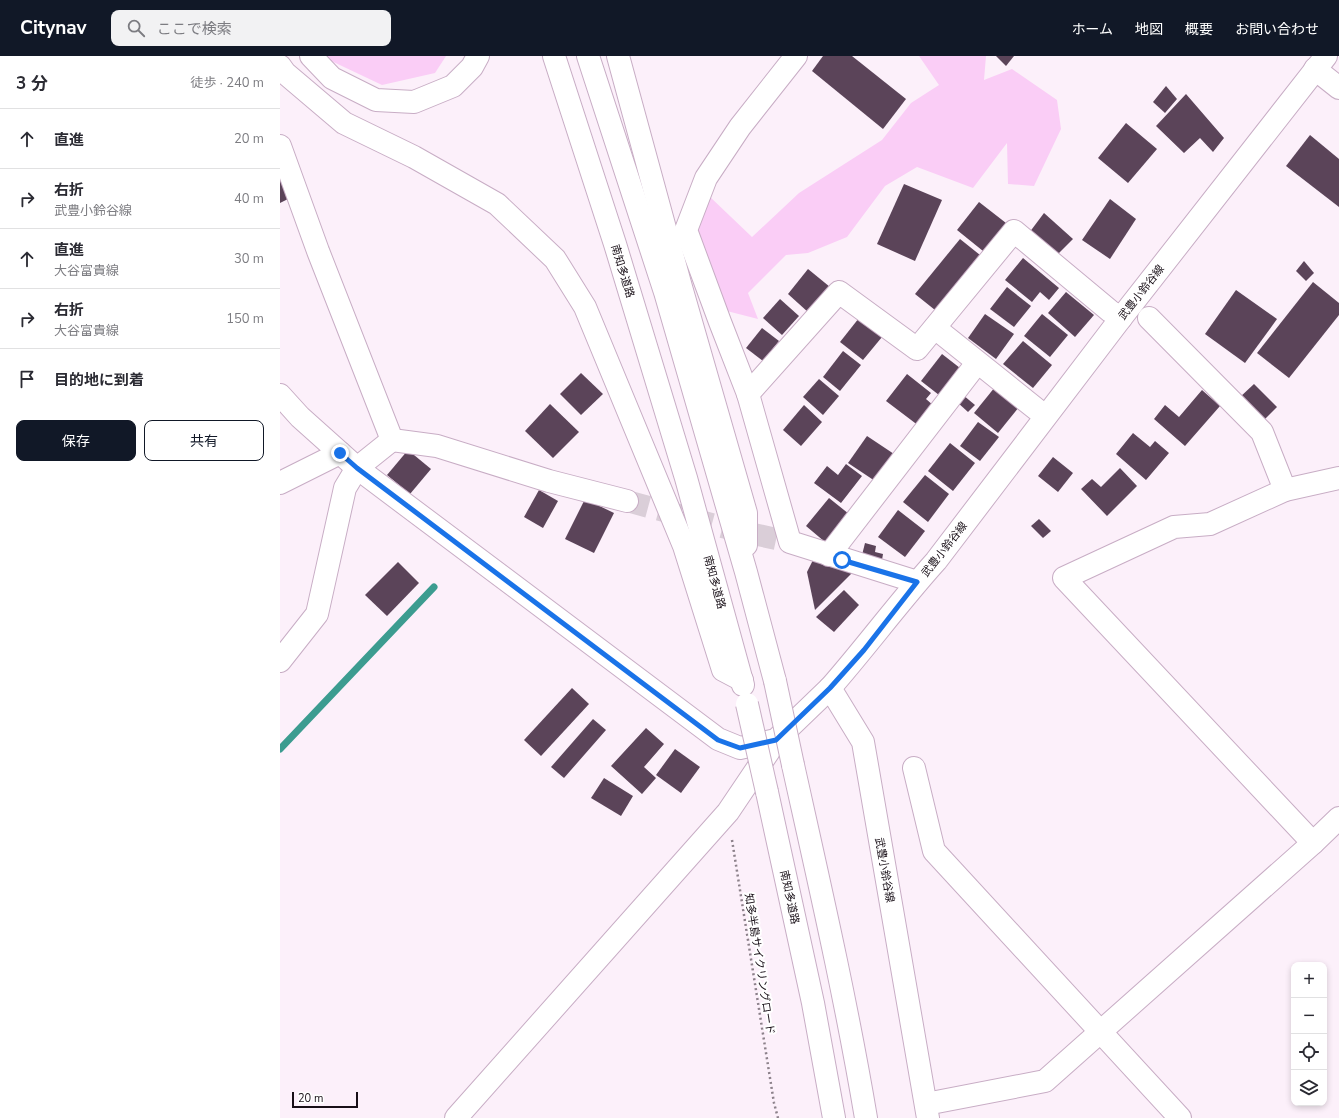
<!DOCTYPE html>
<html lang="ja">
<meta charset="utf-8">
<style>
body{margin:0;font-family:"Nunito Sans","Noto Sans JP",sans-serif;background:#f2f2f3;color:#2b2b33}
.controls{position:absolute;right:12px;bottom:12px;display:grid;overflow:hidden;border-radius:8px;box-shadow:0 2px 6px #0003}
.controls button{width:36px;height:36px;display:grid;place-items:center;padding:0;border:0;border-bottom:1px solid #e1e1e2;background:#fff;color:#2b2b33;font:20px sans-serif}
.scale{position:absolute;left:12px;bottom:10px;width:66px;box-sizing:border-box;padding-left:4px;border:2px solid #180f17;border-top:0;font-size:11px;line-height:14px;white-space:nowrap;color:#180f17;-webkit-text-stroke:3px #fff;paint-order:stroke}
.stop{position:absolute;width:12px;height:12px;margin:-9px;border:3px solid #1a73e8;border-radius:50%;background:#fff}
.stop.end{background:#1a73e8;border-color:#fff;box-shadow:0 1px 4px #0008}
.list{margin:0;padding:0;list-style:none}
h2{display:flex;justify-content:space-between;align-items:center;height:52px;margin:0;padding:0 16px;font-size:17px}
h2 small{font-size:13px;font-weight:400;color:#7c7c81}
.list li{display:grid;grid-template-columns:26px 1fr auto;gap:12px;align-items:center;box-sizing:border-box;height:60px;padding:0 16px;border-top:1px solid #e1e1e2}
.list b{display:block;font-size:15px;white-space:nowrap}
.list p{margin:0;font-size:13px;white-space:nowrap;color:#7c7c81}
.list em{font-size:13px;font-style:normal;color:#7c7c81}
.actions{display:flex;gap:8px;padding:12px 16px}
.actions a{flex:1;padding:9px 0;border:1px solid #111827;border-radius:8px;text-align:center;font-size:14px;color:#111827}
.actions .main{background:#111827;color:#fff}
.icon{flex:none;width:22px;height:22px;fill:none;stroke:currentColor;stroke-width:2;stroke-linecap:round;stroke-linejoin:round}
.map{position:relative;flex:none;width:1059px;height:1062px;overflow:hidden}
header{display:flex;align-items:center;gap:24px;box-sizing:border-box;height:56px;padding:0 20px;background:#111827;color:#fff}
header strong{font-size:19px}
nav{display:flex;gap:22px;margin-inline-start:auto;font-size:14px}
.search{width:280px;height:36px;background:#f2f2f3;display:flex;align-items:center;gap:10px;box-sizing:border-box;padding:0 14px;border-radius:8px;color:#7c7c81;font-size:15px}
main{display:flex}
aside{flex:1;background:#fff}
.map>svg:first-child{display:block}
.green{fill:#facdf6}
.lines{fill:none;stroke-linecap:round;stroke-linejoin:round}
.stream{stroke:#3c9c90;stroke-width:7}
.building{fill:#5b4459}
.street-tunnel{stroke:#daced8;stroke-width:22;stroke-dasharray:22 11;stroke-linecap:butt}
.street-casing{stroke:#c8adc5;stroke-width:24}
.secondary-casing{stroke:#c8adc5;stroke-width:24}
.primary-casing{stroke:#c8adc5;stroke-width:24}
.highway-casing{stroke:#c8adc5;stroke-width:24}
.path{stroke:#8c818a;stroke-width:2.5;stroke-dasharray:2 3;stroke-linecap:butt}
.street{stroke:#fff;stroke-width:22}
.secondary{stroke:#fff;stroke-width:22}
.primary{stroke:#fff;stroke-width:22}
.highway{stroke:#fff;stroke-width:22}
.highway-bridge-casing{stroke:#c8adc5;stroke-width:24;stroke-linecap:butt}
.highway-bridge{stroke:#fff;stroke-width:22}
.route{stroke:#1a73e8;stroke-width:5}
.labels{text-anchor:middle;stroke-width:4;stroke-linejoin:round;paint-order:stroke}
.street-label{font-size:11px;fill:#180f17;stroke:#fff}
</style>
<header>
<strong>Citynav</strong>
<div class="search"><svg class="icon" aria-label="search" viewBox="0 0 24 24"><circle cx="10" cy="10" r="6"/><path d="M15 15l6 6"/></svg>ここで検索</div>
<nav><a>ホーム</a><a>地図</a><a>概要</a><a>お問い合わせ</a></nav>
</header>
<main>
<aside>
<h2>3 分<small>徒歩 · 240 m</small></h2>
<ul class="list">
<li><svg class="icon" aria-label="ahead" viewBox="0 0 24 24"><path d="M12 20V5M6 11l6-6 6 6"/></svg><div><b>直進</b></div><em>20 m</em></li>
<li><svg class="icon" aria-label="right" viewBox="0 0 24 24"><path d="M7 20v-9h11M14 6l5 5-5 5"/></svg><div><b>右折</b><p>武豊小鈴谷線</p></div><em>40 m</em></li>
<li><svg class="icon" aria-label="ahead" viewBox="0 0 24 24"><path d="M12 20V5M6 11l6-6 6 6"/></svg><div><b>直進</b><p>大谷富貴線</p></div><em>30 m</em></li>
<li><svg class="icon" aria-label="right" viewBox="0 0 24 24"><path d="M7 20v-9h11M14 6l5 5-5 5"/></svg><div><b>右折</b><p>大谷富貴線</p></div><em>150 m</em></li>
<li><svg class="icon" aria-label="arrive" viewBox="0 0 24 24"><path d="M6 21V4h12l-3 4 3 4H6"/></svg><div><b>目的地に到着</b></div></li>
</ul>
<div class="actions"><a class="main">保存</a><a>共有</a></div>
</aside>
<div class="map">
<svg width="1059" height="1062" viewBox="0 0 1059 1062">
<rect width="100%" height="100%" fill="#fcf0fa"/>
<!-- green -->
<g class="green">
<path d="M44 0H166L155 17 102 29 45 2Z"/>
<path d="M639 0H706L704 24 732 13 777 44 781 73 754 130 728 128 727 87 693 132 637 111 605 130 567 181 528 197 506 199 468 237 478 263 443 254 414 175 428 139 472 181 519 137 602 84 631 47 659 29Z"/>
</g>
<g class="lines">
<!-- stream -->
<path class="stream" d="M0 693 154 531"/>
</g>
<!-- building -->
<g class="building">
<path d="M543 0H572L626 43 603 73 532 15Z"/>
<path d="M716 0H734L726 10Z"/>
<path d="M886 30 897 43 885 57 873 46Z"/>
<path d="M906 38 944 82 933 96 920 82 904 97 876 70Z"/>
<path d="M846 67 877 93 848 127 818 102Z"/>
<path d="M1030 79 1059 103V151L1006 110Z"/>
<path d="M0 121 10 142 0 147Z"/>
<path d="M624 128 662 144 635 205 597 188Z"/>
<path d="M830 143 856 163 830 203 802 184Z"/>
<path d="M699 146 726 167 703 195 677 174Z"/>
<path d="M764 157 793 183 775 201 749 177Z"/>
<path d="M680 183 700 199 655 254 635 238Z"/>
<path d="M743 202 779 232 769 244 760 236 752 246 725 224Z"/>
<path d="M1024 205 1034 217 1026 225 1016 215Z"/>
<path d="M528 213 550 231 529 257 508 238Z"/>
<path d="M1033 226 1059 247V259L1009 322 977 297Z"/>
<path d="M727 231 751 250 734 271 710 253Z"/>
<path d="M956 234 997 263 965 307 925 278Z"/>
<path d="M786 236 814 259 795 281 768 257Z"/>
<path d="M500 243 519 260 502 279 483 262Z"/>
<path d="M705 258 734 278 716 303 688 282Z"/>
<path d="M762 258 788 279 770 301 744 280Z"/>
<path d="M579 262 602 281 583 304 560 286Z"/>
<path d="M482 272 499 285 483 305 466 292Z"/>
<path d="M743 285 772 309 753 332 723 308Z"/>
<path d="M563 295 581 309 560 335 543 321Z"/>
<path d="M662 298 680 312 659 339 641 325Z"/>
<path d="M301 317 323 338 301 359 280 338Z"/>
<path d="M627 318 651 337 646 343 654 350 639 370 606 345Z"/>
<path d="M539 323 559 340 543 359 523 341Z"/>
<path d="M974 328 997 351 982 366 959 342Z"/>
<path d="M715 331 739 351 718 377 694 357Z"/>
<path d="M922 334 940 350 905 390 874 363 885 349 899 361Z"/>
<path d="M683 339 695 349 688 356 677 346Z"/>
<path d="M270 348 299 376 273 402 245 375Z"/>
<path d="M524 349 542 366 521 390 503 374Z"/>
<path d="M698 366 719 381 700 405 680 390Z"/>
<path d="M853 377 870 391 875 385 889 397 866 424 836 398Z"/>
<path d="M587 380 614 398 595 425 568 407Z"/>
<path d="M670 387 695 407 673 435 648 415Z"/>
<path d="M128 394 151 413 130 438 107 419Z"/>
<path d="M773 401 793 417 778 436 758 420Z"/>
<path d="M566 408 582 420 561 447 534 427 547 410 558 419Z"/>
<path d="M840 412 857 430 827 460 801 433 812 423 821 431Z"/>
<path d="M645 419 669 438 648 466 623 446Z"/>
<path d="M259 434 278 445 263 472 244 461Z"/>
<path d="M549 442 569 458 545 486 526 470Z"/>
<path d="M305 443 334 457 314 497 285 483Z"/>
<path d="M618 454 645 475 625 501 598 481Z"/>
<path d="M759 463 771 475 763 482 751 470Z"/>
<path d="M585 487 596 490 595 496 603 498 602 504 582 499Z"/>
<path d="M533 504 573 516 535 554 527 516Z"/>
<path d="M118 506 139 527 107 560 85 539Z"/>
<path d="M564 534 579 549 554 576 536 561Z"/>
<path d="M292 632 309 648 261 700 244 684Z"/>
<path d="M313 663 326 674 284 722 271 711Z"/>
<path d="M366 672 384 688 364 711 376 722 362 738 331 710Z"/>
<path d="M395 693 420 711 401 737 376 719Z"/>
<path d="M324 722 353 740 341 760 311 742Z"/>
</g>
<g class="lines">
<!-- street-tunnel -->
<path class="street-tunnel" d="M347 445 446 472 510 486"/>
<defs>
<g id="street">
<path d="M516 0 460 71 426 122 406 174 440 266 468 338 510 486 637 526"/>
<path d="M1035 13 1059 32"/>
<path d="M0 90 38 195 112 384 157 390 269 425 347 445"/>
<path d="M869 262 982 376 1005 434"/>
<path d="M655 272 765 360"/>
<path d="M468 338 559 236 637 293 734 175 830 255 841 262"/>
<path d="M0 427 60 397"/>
<path d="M549 499 697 307"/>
<path d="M0 605 37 558 65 432 77 412 112 384"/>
<path d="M634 712 654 795 900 1062"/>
<path d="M1033 787 784 522 894 471 930 468 1005 434 1059 422"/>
<path d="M646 1048 765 1025 1033 787 1059 762"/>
<path d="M176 1062 448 756 489 695"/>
</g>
<path id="secondary" d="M0 339 20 361 77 412 438 683 460 692 496 684 550 632"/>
<path id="primary" d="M648 1062 583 686 550 632C586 591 619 546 656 505L841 262 1046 0"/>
<g id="highway">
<path d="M31 0 52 22 96 44 134 46 173 30 192 11 198 0"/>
<path d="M274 0 335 188 406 422 463 629"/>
<path d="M308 0 385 236 466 516 495 625"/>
<path d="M338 0 401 231 466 457V489"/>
<path d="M0 10 5 17 64 67 134 101 217 148 275 203 305 251 404 490 443 614 462 624"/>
<path d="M513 709C539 826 566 943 586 1062"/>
<path d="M487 736 533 947 554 1062"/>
</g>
</defs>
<!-- street casing -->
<use href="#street" class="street-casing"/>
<!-- secondary casing -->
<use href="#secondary" class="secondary-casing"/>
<!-- primary casing -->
<use href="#primary" class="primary-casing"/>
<!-- highway casing -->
<use href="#highway" class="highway-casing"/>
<!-- path -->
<path class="path" d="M452 784 494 1047 498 1062"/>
<!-- street -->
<use href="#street" class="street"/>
<!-- secondary -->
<use href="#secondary" class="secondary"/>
<!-- primary -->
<use href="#primary" class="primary"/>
<!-- highway -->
<use href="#highway" class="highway"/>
<defs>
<g id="highway-bridge">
<path d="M495 625 513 709"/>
<path d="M467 648 487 736"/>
</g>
</defs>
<!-- highway-bridge casing -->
<use href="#highway-bridge" class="highway-bridge-casing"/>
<!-- highway-bridge -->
<use href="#highway-bridge" class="highway-bridge"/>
</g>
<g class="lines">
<!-- route -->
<path class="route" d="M60 397 77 412 438 684 460 692 496 684 550 632 584 594 637 526 562 504"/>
</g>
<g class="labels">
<!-- street labels -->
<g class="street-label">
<text transform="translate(343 215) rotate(73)" y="4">南知多道路</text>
<text transform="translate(861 236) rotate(-52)" y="4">武豊小鈴谷線</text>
<text transform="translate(664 493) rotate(-52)" y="4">武豊小鈴谷線</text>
<text transform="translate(435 526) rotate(75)" y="4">南知多道路</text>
<text transform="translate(605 814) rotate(80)" y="4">武豊小鈴谷線</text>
<text transform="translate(510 841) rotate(78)" y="4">南知多道路</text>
<text transform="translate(480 908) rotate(81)" y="4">知多半島サイクリングロード</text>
</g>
</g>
</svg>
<div class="controls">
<button>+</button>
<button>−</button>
<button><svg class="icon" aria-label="locate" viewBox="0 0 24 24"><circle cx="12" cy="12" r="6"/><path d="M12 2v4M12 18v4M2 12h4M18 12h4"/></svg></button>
<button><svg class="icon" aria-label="layers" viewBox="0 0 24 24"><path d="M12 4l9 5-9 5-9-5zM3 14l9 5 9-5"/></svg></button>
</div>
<div class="scale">20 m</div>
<div class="stop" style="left:562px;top:504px"></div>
<div class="stop end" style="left:60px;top:397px"></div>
</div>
</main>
